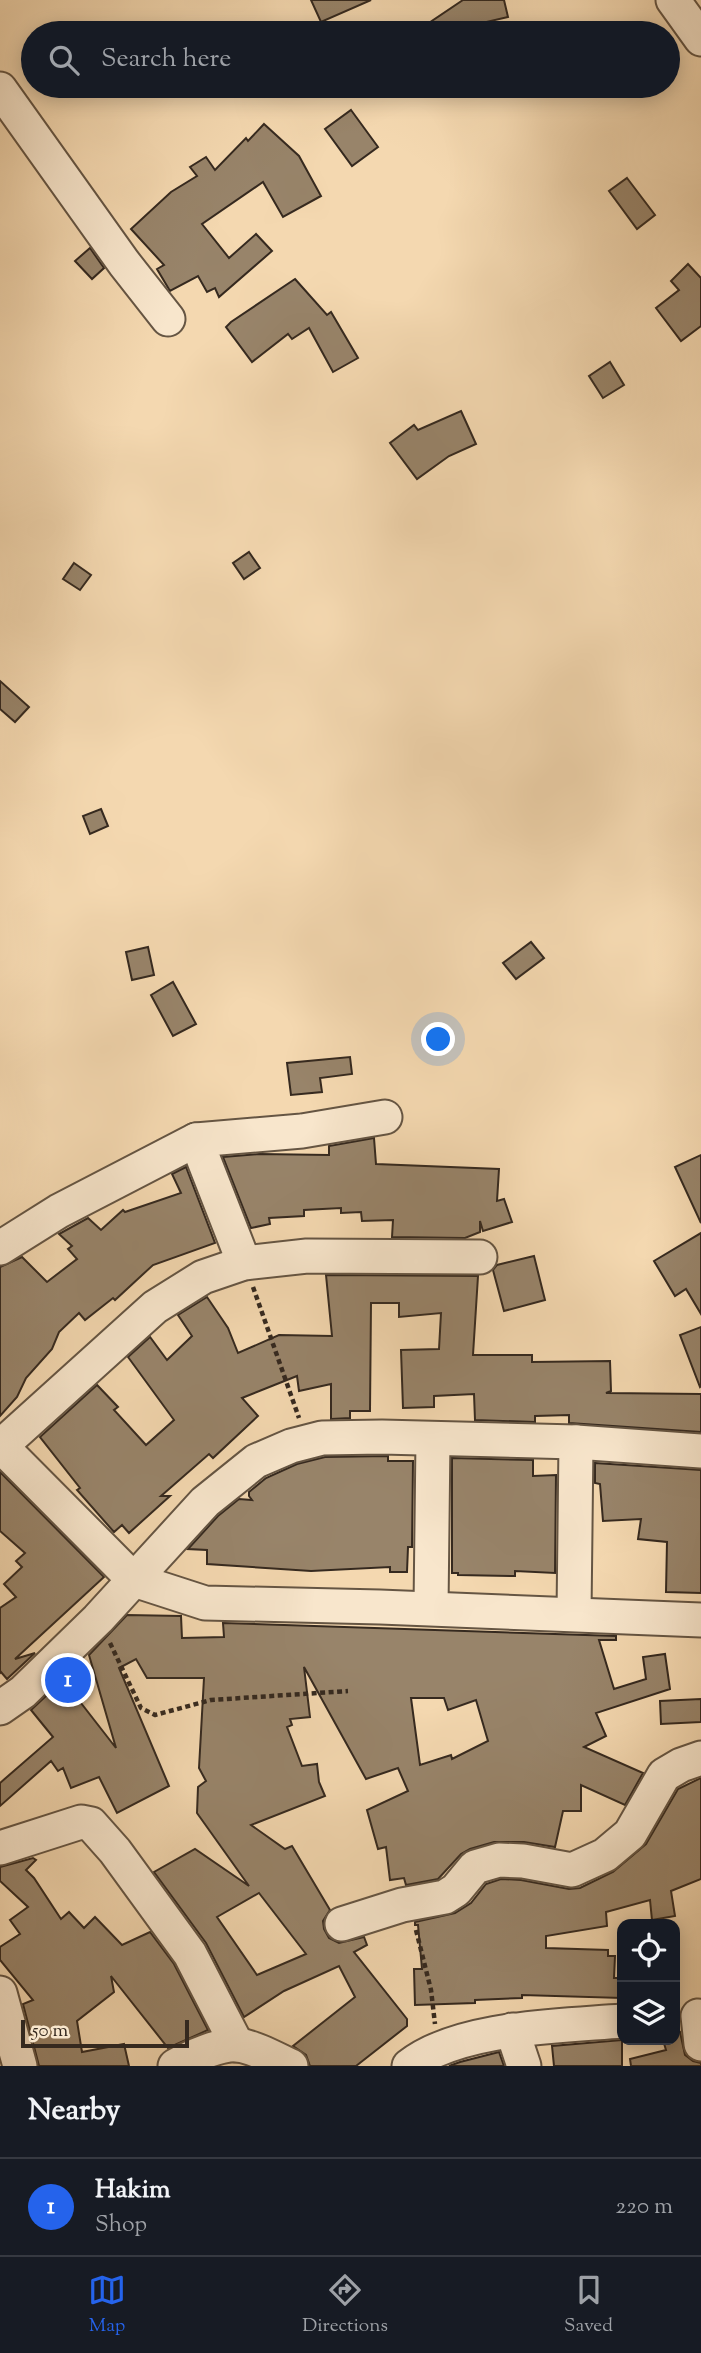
<!DOCTYPE html>
<style>
body{margin:0;font-family:"Sorts Mill Goudy",serif;background:#20242c;color:#f1f3f6}
.controls{position:absolute;right:21px;bottom:21px;display:grid;overflow:hidden;border-radius:14px;box-shadow:0 4px 18px #0003}
.controls button{width:63px;height:63px;display:grid;place-items:center;padding:0;border:0;border-bottom:2px solid #363941;background:#171b24;color:#f1f3f6;font:35px sans-serif}
.scale{position:absolute;left:21px;bottom:18px;width:168px;box-sizing:border-box;padding-left:7px;border:4px solid #35291f;border-top:0;font-size:19px;line-height:24px;white-space:nowrap;color:#35291f;-webkit-text-stroke:5px #f8e6cc;paint-order:stroke}
.you{position:absolute;left:439px;top:1040px;width:24px;height:24px;margin:-18px;border:5px solid #fff;border-radius:50%;background:#1a73e8;box-shadow:0 0 0 10px #1a73e833}
.badge{display:grid;place-items:center;width:46px;height:46px;border-radius:50%;background:#2563eb;color:#fff;font-size:23px;font-weight:700}
.pin{position:absolute;translate:-50% -50%;border:4px solid #fff;box-shadow:0 2px 7px #0006}
.list{margin:0;padding:0;list-style:none}
h2{display:flex;justify-content:space-between;align-items:center;height:91px;margin:0;padding:0 28px;font-size:30px}
h2 small{font-size:23px;font-weight:400;color:#9ea1a6}
.list li{display:grid;grid-template-columns:46px 1fr auto;gap:21px;align-items:center;box-sizing:border-box;height:98px;padding:0 28px;border-top:2px solid #363941}
.list b{display:block;font-size:26px;white-space:nowrap}
.list p{margin:0;font-size:23px;white-space:nowrap;color:#9ea1a6}
.list em{font-size:23px;font-style:normal;color:#9ea1a6}
.icon{flex:none;width:38px;height:38px;fill:none;stroke:currentColor;stroke-width:2;stroke-linecap:round;stroke-linejoin:round}
.map{position:relative;flex:none;width:701px;height:2066px;overflow:hidden}
.search{position:absolute;background:#171b24;box-shadow:0 4px 18px #0003;left:21px;right:21px;top:21px;height:77px;display:flex;align-items:center;gap:18px;box-sizing:border-box;padding:0 24px;border-radius:38px;color:#9ea1a6;font-size:26px}
.sheet{height:189px;background:#171b24}
nav{display:flex;justify-content:space-around;align-items:center;box-sizing:border-box;height:98px;border-top:2px solid #363941;background:#171b24;font-size:19px;color:#9ea1a6}
nav a{display:grid;justify-items:center;gap:4px}
nav .on{color:#2563eb}
.map>svg:first-child{display:block}
.building{fill:#98846a;stroke:#35291f;stroke-width:2;fill-rule:evenodd}
.lines{fill:none;stroke-linecap:round;stroke-linejoin:round}
.minor-casing{stroke:#655543;stroke-width:37}
.path{stroke:#35291f;stroke-width:4.5;stroke-dasharray:5 3.5;stroke-linecap:butt}
.minor{stroke:#f8e6cc;stroke-width:33}
</style>
<div class="map">
<svg width="701" height="2066" viewBox="0 0 701 2066">
<rect width="100%" height="100%" fill="#f4d8b0"/>
<filter id="stains"><feTurbulence type="fractalNoise" baseFrequency=".00286" numOctaves="4"/><feColorMatrix values="0 0 0 0 .2 0 0 0 0 .09 0 0 0 0 .02 0 0 0 .5 -.17"/></filter>
<radialGradient id="worn" r=".72"><stop offset=".6" stop-color="#630" stop-opacity="0"/><stop offset="1" stop-color="#630" stop-opacity=".3"/></radialGradient>
<!-- building -->
<g class="building">
<path d="M311 0H371L321 22Z"/>
<path d="M463 0H504L508 17 460 28 464 33H414Z"/>
<path d="M351 110 378 147 352 166 325 129Z"/>
<path d="M264 124 299 156 321 196 283 217 263 182 202 224 229 258 256 234 272 251 219 297 215 288 207 292 198 276 170 291 157 269 164 265 131 229 171 192 197 176 190 167 206 157 215 170 246 138 248 141Z"/>
<path d="M627 178 655 215 637 229 609 191Z"/>
<path d="M90 248 104 268 92 279 75 261Z"/>
<path d="M688 264 701 278V326L681 341 656 308 679 290 671 281Z"/>
<path d="M295 279 327 315 331 312 358 358 333 372 309 328 292 339 288 334 252 362 226 327 231 322Z"/>
<path d="M610 362 624 385 603 398 589 376Z"/>
<path d="M461 411 476 444 449 456 417 479 390 443 414 425 418 430Z"/>
<path d="M249 552 260 568 244 579 233 563Z"/>
<path d="M74 563 91 575 80 590 63 579Z"/>
<path d="M0 681 29 707 15 722 0 709Z"/>
<path d="M101 809 108 826 90 834 83 816Z"/>
<path d="M531 942 544 958 516 979 503 963Z"/>
<path d="M148 947 154 975 132 980 126 952Z"/>
<path d="M173 982 196 1024 173 1036 151 995Z"/>
<path d="M350 1057 352 1074 320 1078 322 1092 291 1095 287 1063Z"/>
<path d="M374 1138 376 1164 499 1169 497 1201 504 1199 512 1222 483 1231 480 1221V1232L465 1238 392 1237 393 1220 362 1221 361 1212 341 1213V1208L304 1210V1216L269 1218 270 1224 251 1228 223 1157 259 1154 329 1155V1146Z"/>
<path d="M701 1155V1223L675 1167Z"/>
<path d="M186 1167 215 1243 153 1265 115 1300 113 1298 85 1320 79 1313 59 1332 52 1349 26 1378 17 1397 0 1416V1267L22 1257 47 1282 77 1259 68 1249 72 1246 59 1234 88 1218 101 1230 123 1210 125 1212 181 1193 172 1174Z"/>
<path d="M701 1233V1314L686 1289 675 1296 654 1261Z"/>
<path d="M534 1256 545 1300 504 1311 493 1270 497 1265Z"/>
<path d="M326 1275 478 1276 473 1355H532V1362L610 1361 611 1391 606 1393 701 1394V1432L569 1423V1415L535 1416V1422L475 1420 474 1394 434 1396V1407L403 1408 401 1350 439 1349 441 1313 399 1317V1303H371L370 1411H350V1418L331 1419V1384L299 1391 297 1376 242 1398 258 1416 213 1458 209 1454 161 1496H170L129 1533 122 1525 114 1532 77 1490 80 1488 40 1437 97 1385 118 1407 114 1410 146 1445 174 1420 128 1357 150 1337 167 1360 192 1336 178 1315 207 1297 228 1328 238 1353 279 1335 332 1336Z"/>
<path d="M701 1327V1386L700 1387 680 1335Z"/>
<path d="M388 1456V1461H413L412 1547H408L407 1572H390V1567L311 1571 207 1564V1550L188 1549 218 1516 239 1499 252 1500 249 1496V1492L266 1478 297 1464 325 1457Z"/>
<path d="M452 1458 533 1460V1476L556 1475 555 1573 515 1571V1576L458 1575V1573H452Z"/>
<path d="M595 1463 701 1470V1593L666 1592 667 1542 638 1539 641 1519 603 1521 600 1484 595 1483Z"/>
<path d="M0 1472 104 1577 15 1659 35 1653 7 1679 1 1672 0 1673V1608L16 1597 4 1584 22 1567 16 1561 25 1553 0 1531Z"/>
<path d="M127 1615 181 1616 182 1638 224 1637 223 1623 616 1636V1640H599L614 1689 646 1679 643 1657 665 1654 670 1689 596 1713 606 1736 584 1747 643 1773 625 1805 581 1785V1811H563L555 1847 524 1842H494L470 1849 461 1854 438 1879 406 1885 404 1878 390 1880 386 1847 378 1849 367 1810 408 1791 398 1768 366 1779 304 1667 310 1717 290 1719 292 1725 287 1727 302 1766 317 1764 319 1782 325 1796 251 1825 285 1849 292 1846 330 1910 323 1921 324 1929 329 1938 339 1943 364 1937 367 1945 354 1952 407 2019V2026L356 2066H310L306 2055 293 2046 355 1997 339 1966 284 1991 244 2017 206 1943 154 1872 195 1849 249 1886 197 1813 198 1787 206 1781 199 1768 204 1678H147L136 1659 119 1668 169 1786 117 1813 99 1777 71 1788 63 1768 58 1771 51 1761 0 1806V1783L53 1737 31 1710 63 1680 116 1748 89 1655ZM411 1698H444L448 1710 476 1700 488 1741 452 1759 451 1755 420 1765ZM259 1893 306 1954 257 1975 217 1917Z"/>
<path d="M701 1699V1722L661 1724 660 1701Z"/>
<path d="M701 1778V1879L671 1891 675 1916 652 1920 650 1900 606 1912 607 1926 546 1936V1948L608 1950V1956H615L614 1978H622V1998L522 1995V1998L475 2000V2003L415 2005 414 1969H422L418 1925H415V1922L455 1913 471 1903 486 1884 501 1879 521 1880 569 1889 580 1888 613 1872 646 1844 678 1789Z"/>
<path d="M33 1858 36 1860 26 1870 34 1878 61 1919 69 1912 84 1928 95 1917 122 1945 150 1932 174 1964 208 2030 168 2048 111 1976 114 1992 77 2021 82 2052 124 2044 129 2066H39L23 2004 33 2000 0 1960V1947L20 1934 10 1920 28 1907 0 1881V1867Z"/>
<path d="M680 2032 685 2055 693 2061 701 2063V2066H631L630 2059 666 2050 663 2040H675V2033Z"/>
<path d="M622 2040V2066H554L552 2046Z"/>
<path d="M499 2052 504 2066H449L460 2062Z"/>
</g>
<g class="lines">
<defs>
<g id="minor">
<path d="M673 0 701 39"/>
<path d="M0 89 124 263 168 319"/>
<path d="M0 1248 59 1211 196 1140"/>
<path d="M244 1263 196 1140 302 1131 385 1117"/>
<path d="M0 1445 134 1580 205 1603 380 1607 701 1620"/>
<path d="M0 1447 155 1307 203 1277 244 1263 307 1256 480 1257"/>
<path d="M431 1608 433 1439"/>
<path d="M574 1614 576 1442"/>
<path d="M0 1708 23 1692 98 1619 205 1502 256 1461 291 1446 322 1438 382 1437 576 1442 701 1451"/>
<path d="M0 1848 81 1822 91 1824 115 1851 190 1954 237 2045"/>
<path d="M342 1924 402 1905 445 1897 456 1890 475 1867 499 1860 523 1861 572 1870 605 1855 630 1834 664 1775 681 1765 701 1758"/>
<path d="M0 1993 20 2066"/>
<path d="M698 2016 701 2044"/>
<path d="M512 2030 524 2066"/>
<path d="M175 2066C190 2057 221 2043 239 2045 256 2048 274 2058 291 2066"/>
<path d="M409 2066C458 2027 561 2026 622 2021"/>
</g>
</defs>
<!-- minor casing -->
<use href="#minor" class="minor-casing"/>
<!-- path -->
<g class="path">
<path d="M253 1287 299 1418"/>
<path d="M110 1643 141 1708 155 1715 211 1700 348 1691"/>
<path d="M416 1930 431 1990 435 2024"/>
</g>
<!-- minor -->
<use href="#minor" class="minor"/>
</g>
<rect width="100%" height="100%" filter="url(#stains)"/>
<rect width="100%" height="100%" fill="url(#worn)"/>
</svg>
<div class="controls">
<button><svg class="icon" aria-label="locate" viewBox="0 0 24 24"><circle cx="12" cy="12" r="6"/><path d="M12 2v4M12 18v4M2 12h4M18 12h4"/></svg></button>
<button><svg class="icon" aria-label="layers" viewBox="0 0 24 24"><path d="M12 4l9 5-9 5-9-5zM3 14l9 5 9-5"/></svg></button>
</div>
<div class="scale">50 m</div>
<div class="you"></div>
<div class="pin badge" style="left:68px;top:1680px">1</div>
<div class="search"><svg class="icon" aria-label="search" viewBox="0 0 24 24"><circle cx="10" cy="10" r="6"/><path d="M15 15l6 6"/></svg>Search here</div>
</div>
<section class="sheet">
<h2>Nearby<small></small></h2>
<ul class="list">
<li><span class="badge">1</span><div><b>Hakim</b><p>Shop</p></div><em>220 m</em></li>
</ul>
</section>
<nav>
<a class="on"><svg class="icon" aria-label="map" viewBox="0 0 24 24"><path d="M3 6l6-2 6 2 6-2v14l-6 2-6-2-6 2zM9 4v14M15 6v14"/></svg>Map</a>
<a><svg class="icon" aria-label="directions" viewBox="0 0 24 24"><path d="M12 3l9 9-9 9-9-9zM9 14v-3h6M13 9l2 2-2 2"/></svg>Directions</a>
<a><svg class="icon" aria-label="saved" viewBox="0 0 24 24"><path d="M7 4h10v16l-5-4-5 4z"/></svg>Saved</a>
</nav>
